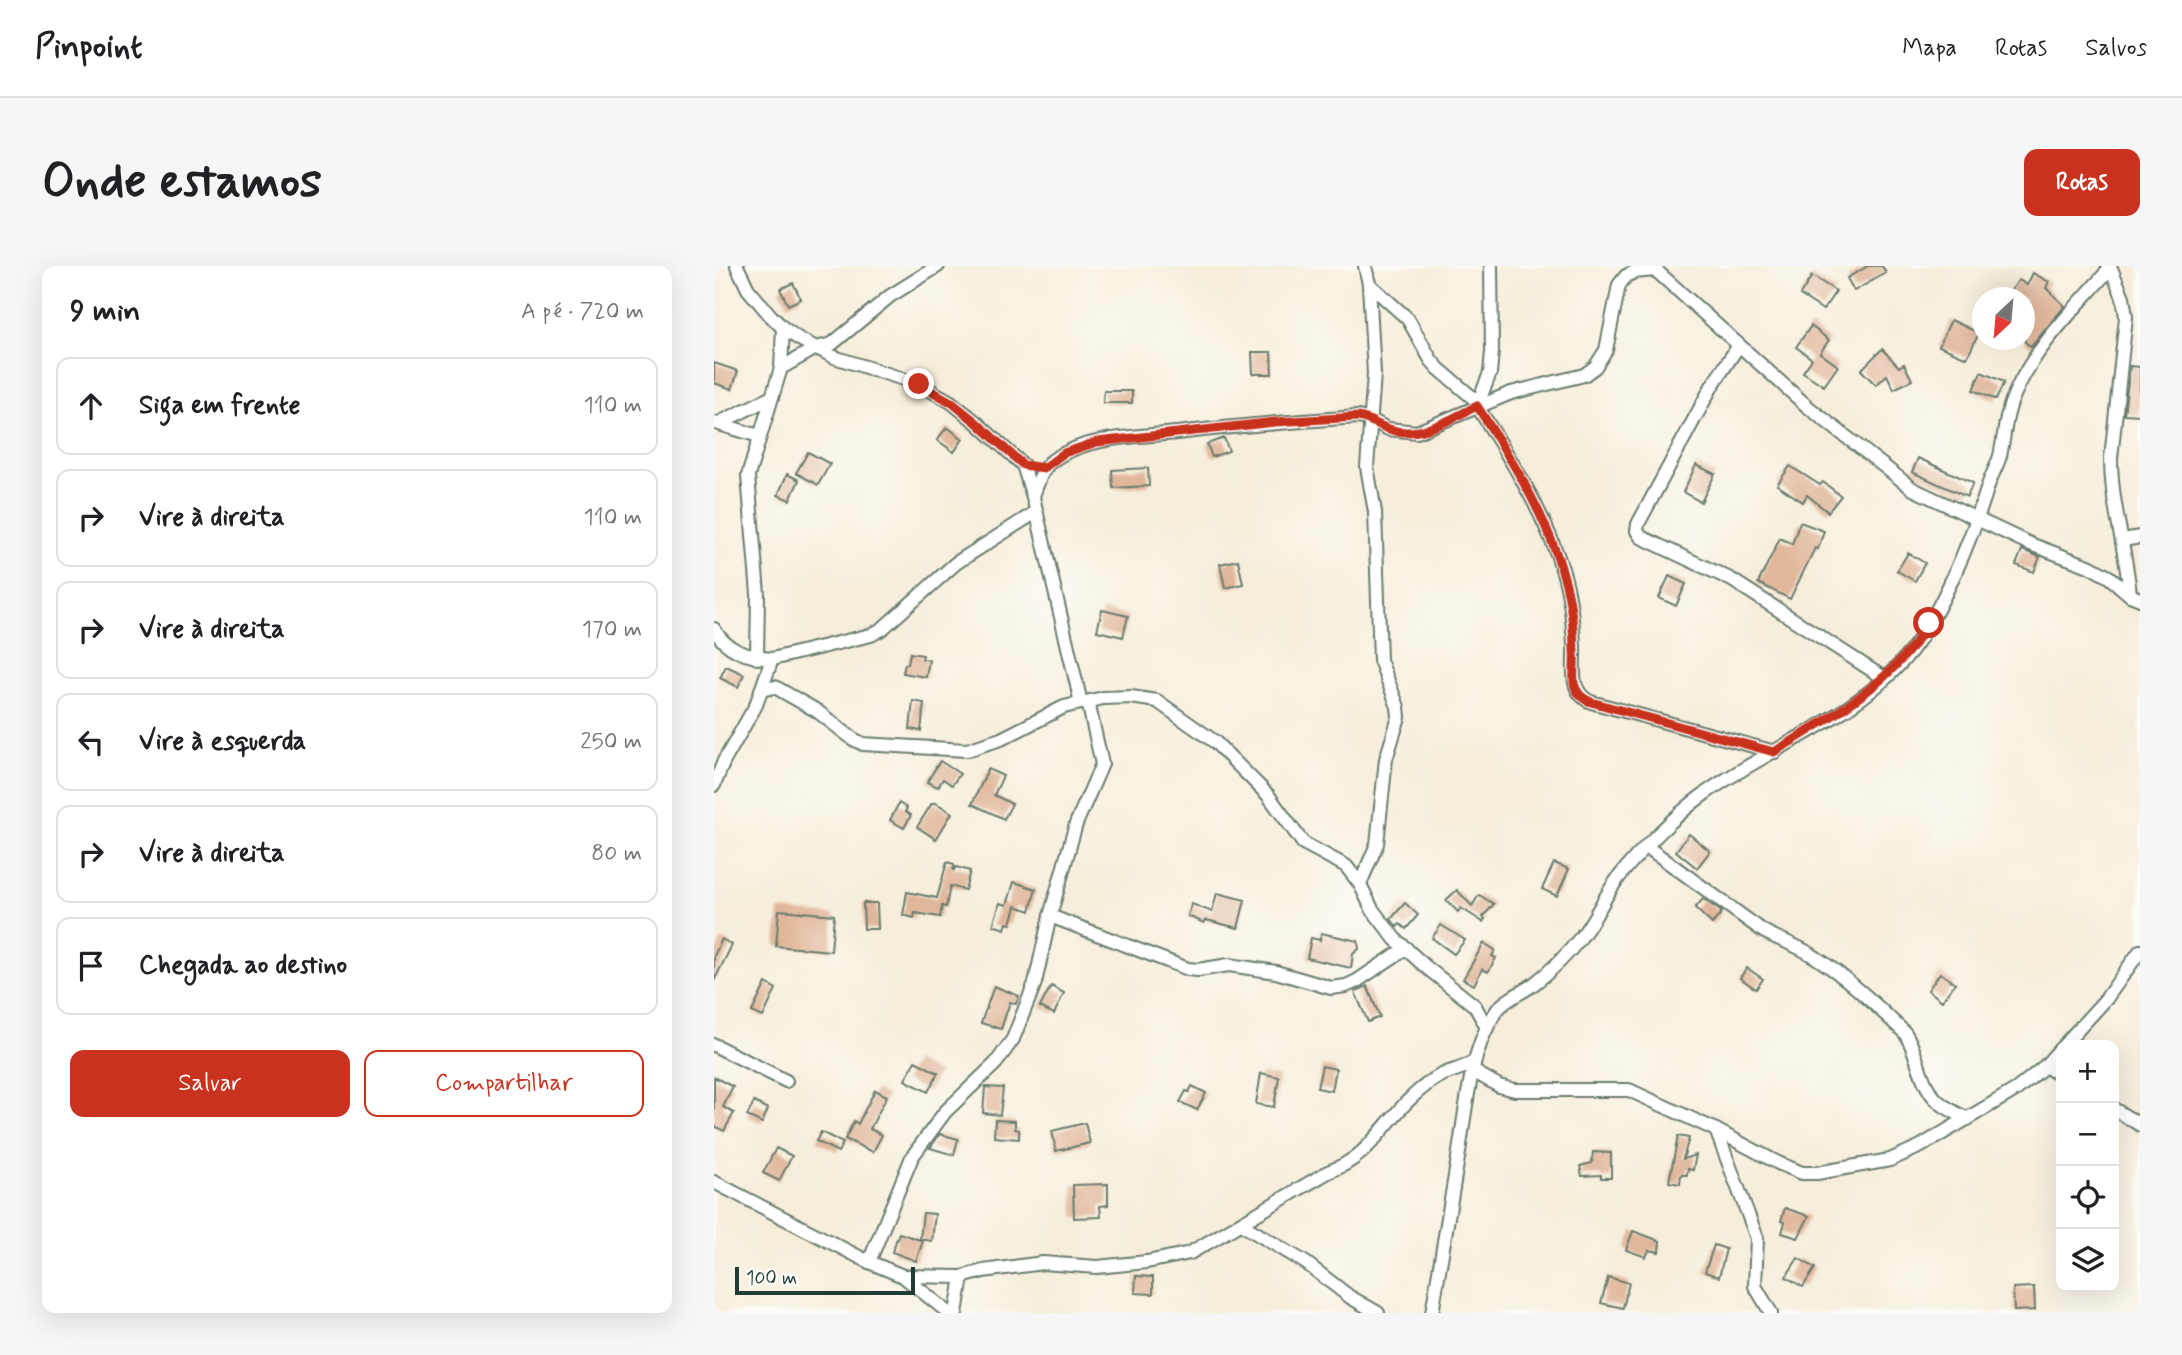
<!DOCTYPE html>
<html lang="pt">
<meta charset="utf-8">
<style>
body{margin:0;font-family:Mynerve,sans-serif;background:#f6f6f6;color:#202124}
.controls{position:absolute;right:21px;bottom:21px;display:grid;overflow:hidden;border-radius:14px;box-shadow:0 7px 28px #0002}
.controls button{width:63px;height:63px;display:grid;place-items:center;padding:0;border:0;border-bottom:2px solid #e0e0e0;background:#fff;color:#202124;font:35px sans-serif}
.compass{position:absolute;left:1258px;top:21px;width:63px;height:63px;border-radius:50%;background:#fff;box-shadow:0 7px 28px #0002;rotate:206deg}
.scale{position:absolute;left:21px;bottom:18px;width:180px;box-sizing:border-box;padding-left:7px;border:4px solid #1f3d34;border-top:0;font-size:19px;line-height:24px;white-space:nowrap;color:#1f3d34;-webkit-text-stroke:5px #fdfcf7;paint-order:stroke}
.stop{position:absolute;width:21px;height:21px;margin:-16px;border:5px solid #c8321e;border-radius:50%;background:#fff}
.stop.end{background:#c8321e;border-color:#fff;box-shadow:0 2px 7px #0008}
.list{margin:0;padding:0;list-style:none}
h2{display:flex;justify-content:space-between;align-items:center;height:91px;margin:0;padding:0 28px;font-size:30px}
h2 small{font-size:23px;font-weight:400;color:#757577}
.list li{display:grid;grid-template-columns:46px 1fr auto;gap:21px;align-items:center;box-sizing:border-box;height:98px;margin:0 14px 14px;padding:0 14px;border:2px solid #e0e0e0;border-radius:14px}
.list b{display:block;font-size:26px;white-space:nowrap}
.list em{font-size:23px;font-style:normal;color:#757577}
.actions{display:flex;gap:14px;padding:21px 28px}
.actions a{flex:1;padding:16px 0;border:2px solid #c8321e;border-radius:14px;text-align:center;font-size:24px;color:#c8321e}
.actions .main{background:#c8321e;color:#fff}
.icon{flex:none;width:38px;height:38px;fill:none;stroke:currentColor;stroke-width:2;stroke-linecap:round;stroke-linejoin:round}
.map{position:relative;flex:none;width:1426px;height:1047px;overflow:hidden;border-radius:14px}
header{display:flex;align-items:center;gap:42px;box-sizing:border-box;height:98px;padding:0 35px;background:#fff;border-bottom:2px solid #e0e0e0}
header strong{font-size:33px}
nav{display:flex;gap:38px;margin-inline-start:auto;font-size:24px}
.intro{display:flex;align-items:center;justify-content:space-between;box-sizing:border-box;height:168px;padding:0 42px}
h1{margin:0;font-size:49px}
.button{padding:18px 32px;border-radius:14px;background:#c8321e;color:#fff;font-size:24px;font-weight:700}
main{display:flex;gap:42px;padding:0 42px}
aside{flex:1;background:#fff;border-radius:14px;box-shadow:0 7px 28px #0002}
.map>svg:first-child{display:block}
.building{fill:#e1b79b}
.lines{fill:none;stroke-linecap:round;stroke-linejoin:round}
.minor-casing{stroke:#6a7b6e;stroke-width:16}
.minor{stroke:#fff;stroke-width:12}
.route{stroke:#c8321e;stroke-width:9}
</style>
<header>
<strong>Pinpoint</strong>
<nav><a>Mapa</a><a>Rotas</a><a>Salvos</a></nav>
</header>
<div class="intro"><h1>Onde estamos</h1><a class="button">Rotas</a></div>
<main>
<aside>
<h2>9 min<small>A pé · 720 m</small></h2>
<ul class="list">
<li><svg class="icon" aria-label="ahead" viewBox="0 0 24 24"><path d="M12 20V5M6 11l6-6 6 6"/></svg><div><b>Siga em frente</b></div><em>110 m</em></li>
<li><svg class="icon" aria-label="right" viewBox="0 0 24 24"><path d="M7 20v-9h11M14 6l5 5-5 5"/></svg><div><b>Vire à direita</b></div><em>110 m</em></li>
<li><svg class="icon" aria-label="right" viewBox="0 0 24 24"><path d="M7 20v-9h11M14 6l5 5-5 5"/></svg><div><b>Vire à direita</b></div><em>170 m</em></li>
<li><svg class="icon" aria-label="left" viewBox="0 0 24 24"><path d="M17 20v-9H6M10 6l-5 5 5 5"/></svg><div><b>Vire à esquerda</b></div><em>250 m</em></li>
<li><svg class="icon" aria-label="right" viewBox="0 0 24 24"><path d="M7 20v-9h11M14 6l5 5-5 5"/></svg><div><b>Vire à direita</b></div><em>80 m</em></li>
<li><svg class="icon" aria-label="arrive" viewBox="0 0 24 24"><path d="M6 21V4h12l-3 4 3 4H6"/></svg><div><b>Chegada ao destino</b></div></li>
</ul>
<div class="actions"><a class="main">Salvar</a><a>Compartilhar</a></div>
</aside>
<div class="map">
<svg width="1426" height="1047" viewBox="0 0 1426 1047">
<rect width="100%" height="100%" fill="#fdfcf7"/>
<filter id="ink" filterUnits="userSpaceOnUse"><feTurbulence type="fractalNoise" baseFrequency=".0143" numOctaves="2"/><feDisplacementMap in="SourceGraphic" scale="14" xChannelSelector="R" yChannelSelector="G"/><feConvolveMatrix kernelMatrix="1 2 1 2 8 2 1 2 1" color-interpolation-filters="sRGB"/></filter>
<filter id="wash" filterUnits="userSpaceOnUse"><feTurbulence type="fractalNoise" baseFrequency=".00686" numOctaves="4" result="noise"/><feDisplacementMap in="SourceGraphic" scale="28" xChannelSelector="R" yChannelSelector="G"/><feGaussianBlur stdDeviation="1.57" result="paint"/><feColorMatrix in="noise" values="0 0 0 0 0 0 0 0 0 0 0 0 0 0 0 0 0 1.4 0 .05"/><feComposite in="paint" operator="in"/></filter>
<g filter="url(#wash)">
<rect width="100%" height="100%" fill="#f6eedb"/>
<g id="blocks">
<!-- building -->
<g class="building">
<path d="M1154 0H1168L1172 7 1140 25 1133 12Z"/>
<path d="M1319 7 1335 16 1332 22 1351 40 1317 81 1311 76V32H1291L1305 14 1313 19Z"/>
<path d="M1098 10 1122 25 1109 44 1086 29Z"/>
<path d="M79 17 87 33 74 39 66 23Z"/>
<path d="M1237 54 1265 67 1253 92 1225 80Z"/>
<path d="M1097 60 1115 74 1106 87 1124 100 1110 120 1089 106 1098 93 1082 81Z"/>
<path d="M1168 83 1185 101 1190 98 1198 114 1180 123 1173 109 1162 119 1147 104Z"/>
<path d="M538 86H557L558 108H539Z"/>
<path d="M0 97 24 105 18 123 0 117Z"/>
<path d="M1416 100 1426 101V149L1410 148Z"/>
<path d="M1267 106 1290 116 1282 134 1259 124Z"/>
<path d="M390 125H418V137H389Z"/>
<path d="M233 161 249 173 240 186 223 174Z"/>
<path d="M510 172 515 185 498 191 493 178Z"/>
<path d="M94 186 116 198 104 219 82 207Z"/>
<path d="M1204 192 1259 217 1253 231 1198 206Z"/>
<path d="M982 199 1001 208 987 236 969 226Z"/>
<path d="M1076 200 1106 219 1109 216 1127 230 1114 246 1093 229 1089 236 1063 219Z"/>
<path d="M434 202 435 220 399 222 398 204Z"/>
<path d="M73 208 85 214 76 234 64 229Z"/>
<path d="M1086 256 1110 265 1104 283 1101 282 1076 333 1044 317 1066 272 1078 278Z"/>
<path d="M1308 284 1326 291 1320 306 1302 299Z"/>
<path d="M1194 287 1211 297 1201 315 1183 305Z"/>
<path d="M524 294 529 318 511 322 506 298Z"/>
<path d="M955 310 972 318 962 340 945 332Z"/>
<path d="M388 344 414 350 409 371 383 365Z"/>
<path d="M196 387 209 389 208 393 215 394 212 411 189 407 191 398H194Z"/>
<path d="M12 400 30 408 24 421 6 412Z"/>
<path d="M199 435 210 437 207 465 196 463Z"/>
<path d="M226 495 246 508 238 519 229 513 224 521 213 516Z"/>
<path d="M274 503 289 510 280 529 298 538 290 553 258 538Z"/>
<path d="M185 537 193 542 191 546 197 549 190 562 176 554Z"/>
<path d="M218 537H222L238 547 222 573 203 561Z"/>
<path d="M975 568 996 585 983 602 962 585Z"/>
<path d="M233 596 240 598 239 605 242 601 256 605 251 624 236 620 232 641 228 640 226 651 201 647 200 652 189 649 193 626 223 632Z"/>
<path d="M840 597 855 603 843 630 828 623Z"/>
<path d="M300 616 322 623 316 645 302 640 297 658 293 657 291 663 279 659 286 637 293 639Z"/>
<path d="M743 624 758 640 765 629 780 638 769 651 771 653 769 656 747 642 744 646 732 634Z"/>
<path d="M503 627 531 634 524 662 492 654 490 657 474 650 478 638 498 646Z"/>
<path d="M989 633 1008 646 998 658 981 642Z"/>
<path d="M149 637H163L164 663H150Z"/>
<path d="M691 637 704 649 692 663 686 658 683 661 677 653Z"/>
<path d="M65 644 120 649 117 685 62 680Z"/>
<path d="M727 659 751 674 740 688 718 672Z"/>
<path d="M607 667 644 675 645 683 639 688 637 702 593 692 597 672 606 674Z"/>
<path d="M8 673 18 679 0 715V690Z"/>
<path d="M770 677 781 684 778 690 782 692 774 706 768 703 760 719 749 713Z"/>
<path d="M1033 702 1049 713 1042 723 1026 712Z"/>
<path d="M1226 707 1241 717 1228 735 1214 724Z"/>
<path d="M52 717 62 723 49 751 38 746Z"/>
<path d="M280 720 305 730 302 738 296 736 287 763 267 757Z"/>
<path d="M337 720 350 727 340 748 326 741Z"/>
<path d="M653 720 666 751 654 756 641 726Z"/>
<path d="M201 795 224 807 214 826 191 814Z"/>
<path d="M608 800 622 803 618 825 603 822Z"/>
<path d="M547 807 565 811 560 841 542 838Z"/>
<path d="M0 811 19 821 9 841 20 847 10 865 0 860Z"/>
<path d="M478 820 492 827 483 844 466 836 472 825 475 826Z"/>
<path d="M271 821 289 822 286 849 269 847Z"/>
<path d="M161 824 173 830 156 863 168 869 159 886 131 873 140 855 144 858Z"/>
<path d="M40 836 54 843 48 857 33 850Z"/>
<path d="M281 854 301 855V863L305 864V873L280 871Z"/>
<path d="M371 857 376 877 342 885 338 865Z"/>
<path d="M107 866 129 877 124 886 102 875Z"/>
<path d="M226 868 244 873 240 889 216 882Z"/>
<path d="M964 870 975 872 969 893 982 889 979 904 974 903 973 909H967L966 918 955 916Z"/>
<path d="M62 882 78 890 65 915 49 907Z"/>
<path d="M879 886 897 887V912H887V909L868 910 866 900 878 897Z"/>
<path d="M394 918V939L386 940 387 951 360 952 359 919Z"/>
<path d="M1071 942 1095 950 1084 972 1068 967 1071 956 1067 955Z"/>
<path d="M209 947 221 948 218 975 206 973Z"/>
<path d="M919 965 946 975 945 986 935 984 932 991 912 984Z"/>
<path d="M185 967 209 975 202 995 178 986Z"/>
<path d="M1000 979 1012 983 1005 1011 991 1006Z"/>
<path d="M1084 992 1101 1002 1089 1021 1072 1011Z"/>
<path d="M422 1010 439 1011V1028L421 1027Z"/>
<path d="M894 1011 915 1017 909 1042 887 1037Z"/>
<path d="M1320 1021 1321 1044 1300 1045 1299 1022Z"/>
</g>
</g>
</g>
<g filter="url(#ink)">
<use href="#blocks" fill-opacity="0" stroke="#6a7b6e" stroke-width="2"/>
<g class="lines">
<defs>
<g id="minor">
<path d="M23 0 34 23 56 49 69 62 85 73 120 91 205 118 237 136 262 156 309 199 319 231 367 437 374 436 388 498 362 558 336 650 321 717 308 750 299 773 282 797 231 846 198 891 155 996"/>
<path d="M777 0 778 86 776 107 763 140C795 190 832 249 849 306 856 329 859 356 860 380 861 401 854 426 877 436L1061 486"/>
<path d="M937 0 1094 141 1199 223 1316 278 1375 300 1395 311 1416 329 1426 333"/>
<path d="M1396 0 1409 31 1412 51 1397 192C1397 239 1412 282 1416 329"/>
<path d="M655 18 694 53 717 94 725 103 765 137"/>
<path d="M1025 79 998 120 924 258 923 265 927 271 1018 314 1170 412"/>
<path d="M67 102 102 82 118 78 176 30 224 0"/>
<path d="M2 157 45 170"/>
<path d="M5 157 58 131"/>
<path d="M319 230C324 217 327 203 339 194 374 170 422 171 463 167 523 160 583 155 644 151L657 154 674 163 703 166 797 127 870 109 881 101 892 84 905 19 912 10 920 6 941 4"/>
<path d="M1409 274 1426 271"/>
<path d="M0 363C12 385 34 391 58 393L157 369 168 363 242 297 322 246"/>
<path d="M43 392 44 328 34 210 67 102 69 62"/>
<path d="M47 424 61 421 103 445 139 473 149 478 253 484 287 473 350 441 389 432 417 431 443 435 501 476 554 529 589 577 632 600 646 618 658 643 681 673 712 701 761 740 773 762"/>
<path d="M0 519 10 495 42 439 58 393"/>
<path d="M933 581 1049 665C1065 674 1083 679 1098 689 1132 710 1163 740 1191 767 1205 788 1205 819 1225 836 1233 843 1244 848 1254 853"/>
<path d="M646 618 663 578 672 493 685 451 684 441 666 394 661 246 653 201 660 108 655 18 651 0"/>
<path d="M336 650 474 703 484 704 515 699 562 706 617 722 632 720 643 715 692 682"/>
<path d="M0 779 72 815"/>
<path d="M1350 779 1392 733 1426 685"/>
<path d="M1331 800 1347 810"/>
<path d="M759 805 785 820 801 824H915L1002 864 1064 897 1088 907H1103L1176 894 1207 880 1303 823 1331 800 1347 782"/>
<path d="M1400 843 1426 859"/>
<path d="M1002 864 1043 972 1041 1020 1057 1047"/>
<path d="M0 916 155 996 189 1010 235 1047"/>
<path d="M527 958 592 997 636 1031 664 1047"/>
<path d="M189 1010 248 1011 269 1005 329 997 383 1001 433 996 476 987 614 906C655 891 665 863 695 834 704 825 717 814 730 808 740 804 750 802 760 796"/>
<path d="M242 1047 248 1011"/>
<path d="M718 1047C727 993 736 940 745 886 752 842 757 779 784 743 794 731 809 727 821 717 838 704 854 688 867 671 882 653 890 630 905 611 924 586 964 547 989 529 1056 480 1144 452 1197 385 1228 345 1259 269 1274 220 1277 210 1283 200 1286 190 1291 168 1291 148 1301 127 1321 81 1359 45 1391 8L1395 0"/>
</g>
</defs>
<!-- minor casing -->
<use href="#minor" class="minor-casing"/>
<!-- minor -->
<use href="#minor" class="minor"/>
</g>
</g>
<g class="lines" filter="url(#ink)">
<!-- route -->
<path class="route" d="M205 118 237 136 262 156 309 199 330 202 350 187 383 176 561 156 644 151C656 153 663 159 675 163 706 174 736 153 763 140 800 197 839 260 854 327 858 346 860 366 860 385 861 396 859 407 860 417 862 427 869 433 877 436L1060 486C1121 449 1176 419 1215 357"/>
</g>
</svg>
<div class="controls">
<button>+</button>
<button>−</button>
<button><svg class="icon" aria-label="locate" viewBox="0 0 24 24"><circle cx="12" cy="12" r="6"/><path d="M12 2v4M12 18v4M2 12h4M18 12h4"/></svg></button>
<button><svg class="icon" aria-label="layers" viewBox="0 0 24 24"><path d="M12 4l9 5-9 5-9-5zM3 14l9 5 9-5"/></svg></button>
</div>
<svg class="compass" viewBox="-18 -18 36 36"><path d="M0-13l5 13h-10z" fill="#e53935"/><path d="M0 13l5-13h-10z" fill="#757577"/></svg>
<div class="scale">100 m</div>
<div class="stop" style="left:1215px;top:357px"></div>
<div class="stop end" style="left:205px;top:118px"></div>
</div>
</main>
